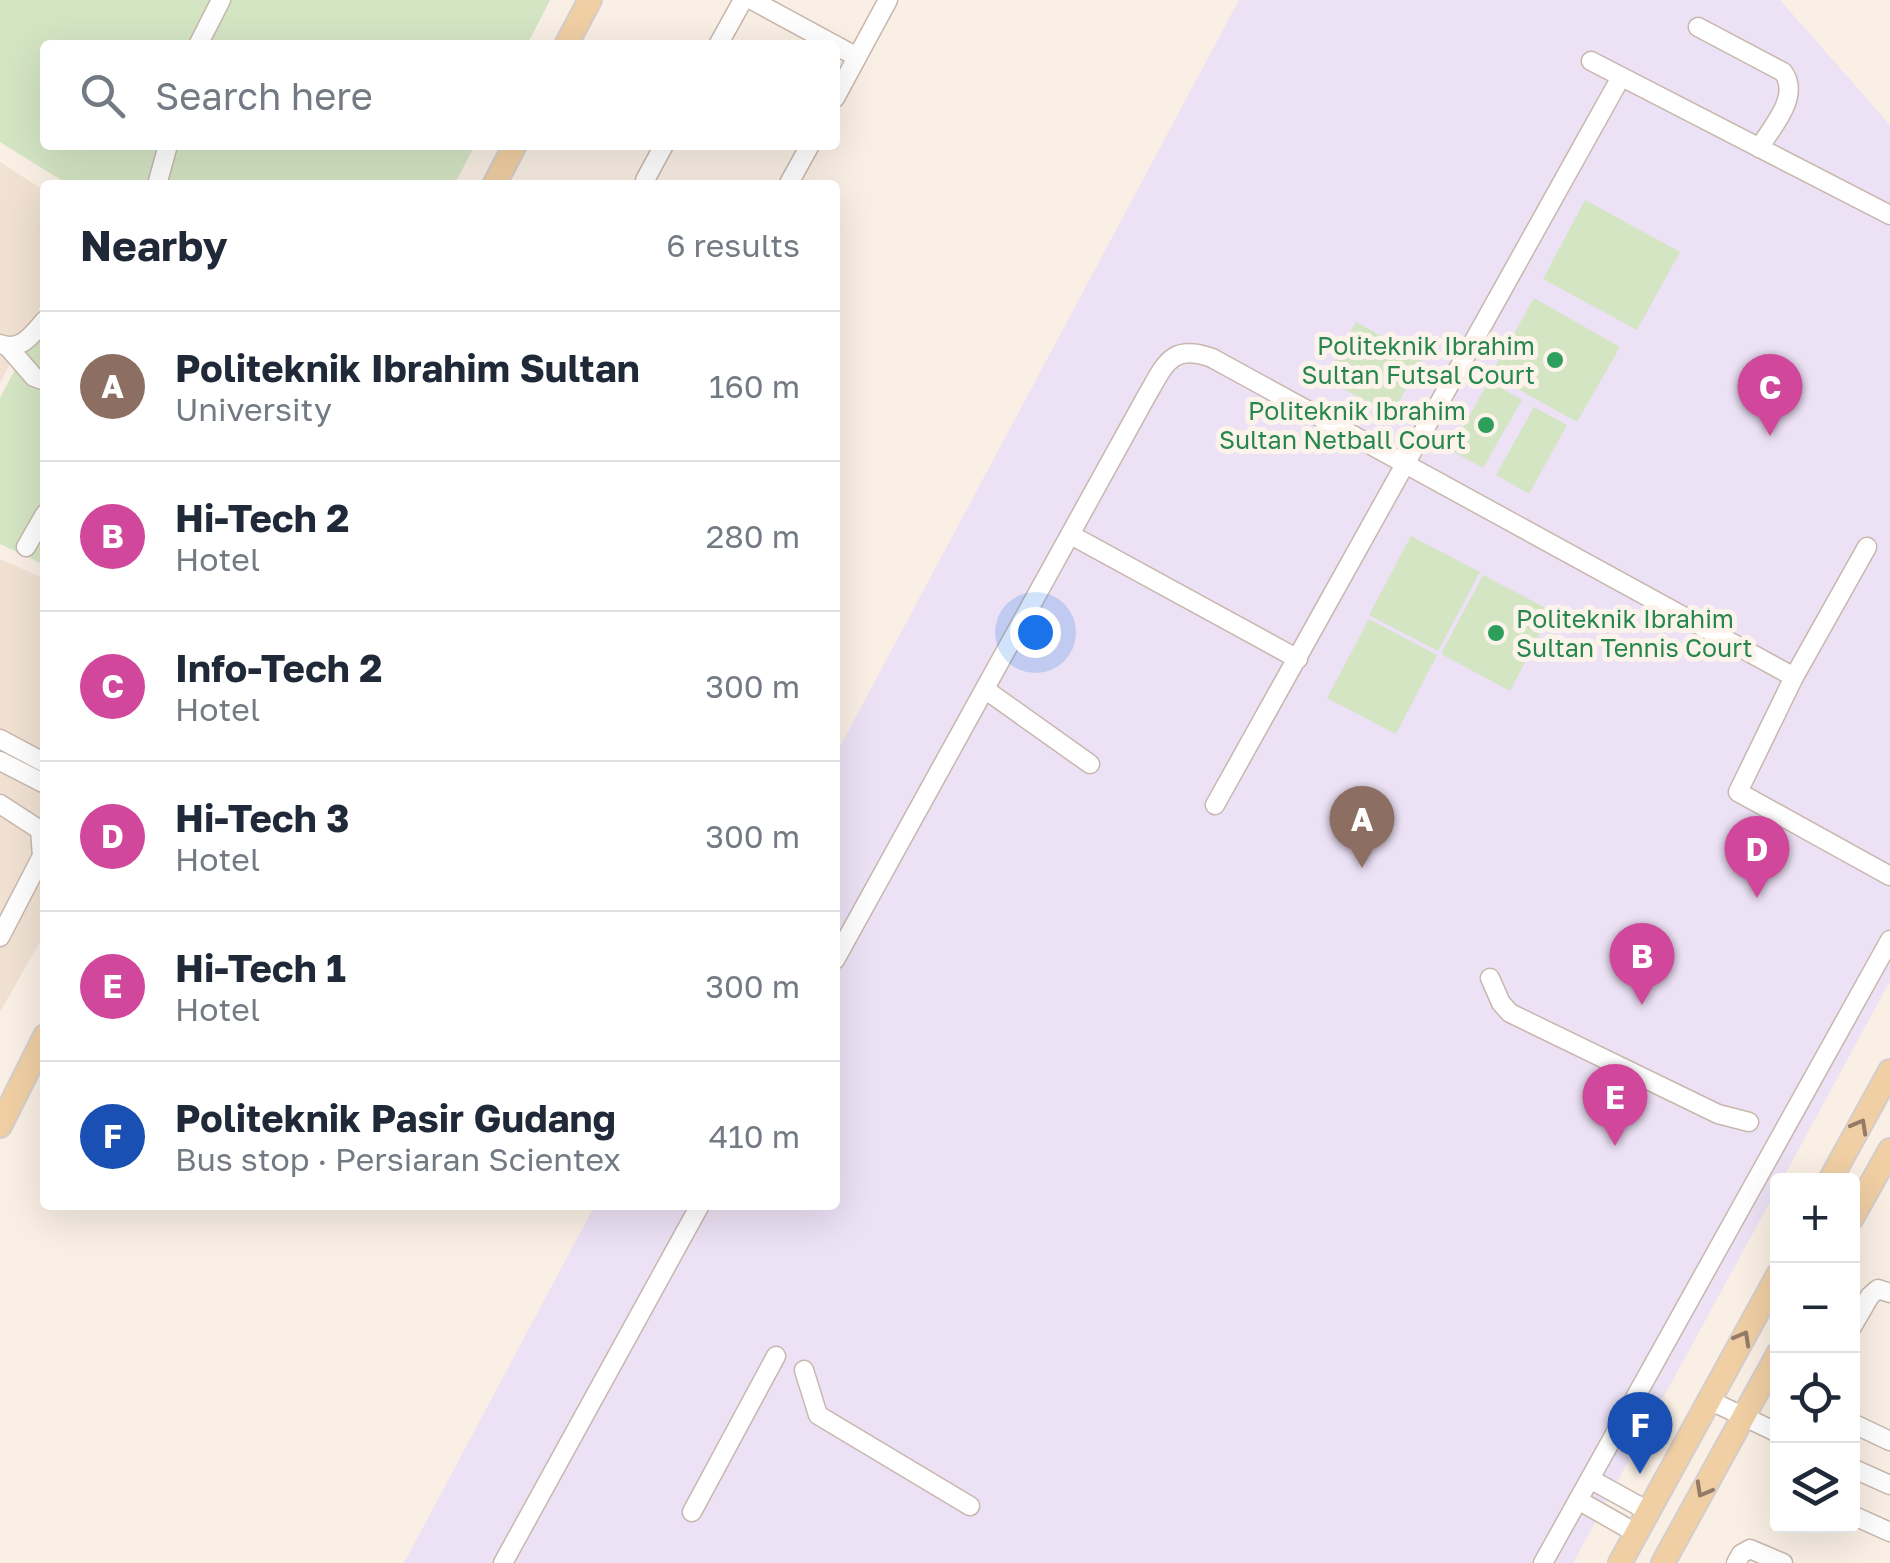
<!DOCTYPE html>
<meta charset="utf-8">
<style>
body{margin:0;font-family:"Golos Text",sans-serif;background:#f2f2f3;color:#1f2937}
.controls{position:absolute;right:30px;bottom:30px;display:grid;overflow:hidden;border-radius:10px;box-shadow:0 10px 40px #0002}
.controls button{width:90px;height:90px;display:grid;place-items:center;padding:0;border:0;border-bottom:2px solid #e0e1e3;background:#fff;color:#1f2937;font:50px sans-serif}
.you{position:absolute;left:1035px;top:632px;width:35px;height:35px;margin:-25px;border:8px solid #fff;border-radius:50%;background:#1a73e8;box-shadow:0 0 0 15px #1a73e833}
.badge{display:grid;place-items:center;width:65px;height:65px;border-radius:50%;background:#d56b57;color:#fff;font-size:32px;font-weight:700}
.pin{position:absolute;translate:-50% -82px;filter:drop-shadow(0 2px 5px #0008)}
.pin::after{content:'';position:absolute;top:52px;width:35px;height:30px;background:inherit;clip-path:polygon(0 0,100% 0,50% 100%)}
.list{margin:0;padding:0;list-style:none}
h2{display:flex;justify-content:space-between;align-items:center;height:130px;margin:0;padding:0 40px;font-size:42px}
h2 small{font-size:32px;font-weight:400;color:#747a83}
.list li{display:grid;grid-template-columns:65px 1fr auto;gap:30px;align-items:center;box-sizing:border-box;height:150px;padding:0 40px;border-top:2px solid #e0e1e3}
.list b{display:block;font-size:38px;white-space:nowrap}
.list p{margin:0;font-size:32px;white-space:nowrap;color:#747a83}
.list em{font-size:32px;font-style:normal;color:#747a83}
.icon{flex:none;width:55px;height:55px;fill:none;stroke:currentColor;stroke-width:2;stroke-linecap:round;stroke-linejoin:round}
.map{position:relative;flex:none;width:1890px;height:1563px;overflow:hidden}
.search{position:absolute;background:#fff;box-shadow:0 10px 40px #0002;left:40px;top:40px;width:800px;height:110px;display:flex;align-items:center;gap:25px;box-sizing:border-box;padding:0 35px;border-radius:10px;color:#747a83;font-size:38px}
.panel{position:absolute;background:#fff;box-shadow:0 10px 40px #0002;left:40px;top:180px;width:800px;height:1030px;border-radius:10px}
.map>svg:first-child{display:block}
.residential{fill:#f0e1d3}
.education{fill:#ece1f5}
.green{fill:#d4e5c4}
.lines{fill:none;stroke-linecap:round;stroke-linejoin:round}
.minor-casing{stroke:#c8b7ac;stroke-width:21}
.major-casing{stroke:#d4cdca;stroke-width:26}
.minor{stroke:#fff;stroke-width:18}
.major{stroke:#f0cfa4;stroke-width:22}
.oneway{stroke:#957b67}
.leisure-dot{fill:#2e9e5b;stroke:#fcf4ea;stroke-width:4}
.labels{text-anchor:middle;stroke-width:10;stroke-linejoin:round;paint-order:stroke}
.leisure-label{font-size:25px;fill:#27864d;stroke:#fcf4ea;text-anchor:end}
</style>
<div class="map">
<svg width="1890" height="1563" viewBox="0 0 1890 1563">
<rect width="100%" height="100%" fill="#f9efe4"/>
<!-- residential -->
<g class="residential">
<path d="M0 162 45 191V297L0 383Z"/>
<path d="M0 559 45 579V933L0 1012Z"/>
</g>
<!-- education -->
<path class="education" d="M1239 0H1780L1890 125V981L1782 1180H1778L1777 1189 1573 1563H404L595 1205H835V756Z"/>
<!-- green -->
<g class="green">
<path d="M0 0H550L527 45H45V145H475L454 185H69L0 142Z"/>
<path d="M1585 200 1680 252 1637 330 1543 279Z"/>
<path d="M1534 298 1620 347 1577 422 1491 374Z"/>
<path d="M45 313V565L0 544V398Z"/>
<path d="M1356 322 1422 359 1392 415 1325 379Z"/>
<path d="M1489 381 1522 400 1483 468 1450 450Z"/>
<path d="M1534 407 1567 425 1529 494 1496 475Z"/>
<path d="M1411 536 1480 572 1438 651 1369 615Z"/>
<path d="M1483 575 1552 611 1510 691 1441 654Z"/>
<path d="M1369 619 1437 655 1396 734 1327 698Z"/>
</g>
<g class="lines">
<defs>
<g id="minor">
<path d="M752 0 857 57"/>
<path d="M1698 27 1783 72C1801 96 1772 127 1759 148"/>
<path d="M198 45 221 0"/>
<path d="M718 45 743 0"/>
<path d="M1591 61 1890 215"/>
<path d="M835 98 888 0"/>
<path d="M645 180 664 145"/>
<path d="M157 185 168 145"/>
<path d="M788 185 810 145"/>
<path d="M0 344C21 352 32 335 45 320"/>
<path d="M8 347 34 377 45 381"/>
<path d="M1071 535 1298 659"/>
<path d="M26 547 45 514"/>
<path d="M1867 547 1794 677 1738 792 1890 876"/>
<path d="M986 690 1090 764"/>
<path d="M0 739 45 763"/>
<path d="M0 761 45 784"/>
<path d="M0 804 40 830 42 856 0 937"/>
<path d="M1215 805 1621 77"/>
<path d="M835 960 1146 397C1165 365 1170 343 1212 358L1794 677"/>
<path d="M1490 978 1501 1003 1510 1013 1718 1114 1749 1122"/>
<path d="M1852 1327 1870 1296 1878 1289 1890 1293"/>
<path d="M804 1370 818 1415 970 1506"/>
<path d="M1709 1400 1778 1433"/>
<path d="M1852 1423 1890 1441"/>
<path d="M1852 1468 1890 1485"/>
<path d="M1590 1479 1648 1511"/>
<path d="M1578 1500 1636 1533"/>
<path d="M692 1512 776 1356"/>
<path d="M1852 1515 1890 1532"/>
<path d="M503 1563 700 1205"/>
<path d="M1543 1563 1890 940"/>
<path d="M1736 1563 1741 1554 1750 1549 1783 1563"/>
</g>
<g id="major">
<path d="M566 45 590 0"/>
<path d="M494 185 515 145"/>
<path d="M0 1126 45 1036"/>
<path d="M1830 1180 1890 1071"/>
<path d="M1852 1218 1890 1150"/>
<path d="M1620 1563 1778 1275"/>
<path d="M1663 1563 1778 1354"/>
</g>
</defs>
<!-- minor casing -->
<use href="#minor" class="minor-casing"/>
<!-- major casing -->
<use href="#major" class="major-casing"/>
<!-- minor -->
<use href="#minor" class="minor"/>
<!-- major -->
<use href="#major" class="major"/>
</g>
<!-- one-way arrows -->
<defs><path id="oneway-chevron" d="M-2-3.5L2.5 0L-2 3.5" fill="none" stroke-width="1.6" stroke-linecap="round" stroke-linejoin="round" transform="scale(2.5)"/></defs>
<g class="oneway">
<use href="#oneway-chevron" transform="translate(1860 1126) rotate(-61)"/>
<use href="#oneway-chevron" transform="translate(1743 1338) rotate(-61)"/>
<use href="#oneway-chevron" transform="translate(1703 1490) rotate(119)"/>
</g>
<!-- markers -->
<g class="leisure-dot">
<circle cx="1555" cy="360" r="10"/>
<circle cx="1486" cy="425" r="10"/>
<circle cx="1496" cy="633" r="10"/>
</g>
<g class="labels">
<!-- leisure labels -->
<g class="leisure-label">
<text x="1535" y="355">Politeknik Ibrahim<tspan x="1535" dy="29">Sultan Futsal Court</tspan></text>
<text x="1466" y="420">Politeknik Ibrahim<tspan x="1466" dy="29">Sultan Netball Court</tspan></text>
<text x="1516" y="628" text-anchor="start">Politeknik Ibrahim<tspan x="1516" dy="29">Sultan Tennis Court</tspan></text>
</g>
</g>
</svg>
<div class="controls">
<button>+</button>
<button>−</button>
<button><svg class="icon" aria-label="locate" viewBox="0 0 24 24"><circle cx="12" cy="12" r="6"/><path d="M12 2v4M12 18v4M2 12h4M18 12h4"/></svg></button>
<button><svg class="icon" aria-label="layers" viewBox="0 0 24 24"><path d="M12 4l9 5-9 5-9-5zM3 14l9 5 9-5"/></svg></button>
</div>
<div class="you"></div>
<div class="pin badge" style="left:1362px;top:868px;background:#8d6e63">A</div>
<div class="pin badge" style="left:1642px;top:1005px;background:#d1479c">B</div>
<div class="pin badge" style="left:1770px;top:436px;background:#d1479c">C</div>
<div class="pin badge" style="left:1757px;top:898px;background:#d1479c">D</div>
<div class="pin badge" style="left:1615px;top:1146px;background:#d1479c">E</div>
<div class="pin badge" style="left:1640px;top:1474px;background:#1a4fb4">F</div>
<div class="search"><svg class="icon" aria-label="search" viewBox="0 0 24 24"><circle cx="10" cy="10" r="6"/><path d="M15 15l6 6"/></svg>Search here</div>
<section class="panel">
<h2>Nearby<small>6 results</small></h2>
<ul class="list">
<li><span class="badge" style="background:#8d6e63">A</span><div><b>Politeknik Ibrahim Sultan</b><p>University</p></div><em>160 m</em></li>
<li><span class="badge" style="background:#d1479c">B</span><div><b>Hi-Tech 2</b><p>Hotel</p></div><em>280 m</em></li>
<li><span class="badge" style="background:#d1479c">C</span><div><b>Info-Tech 2</b><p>Hotel</p></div><em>300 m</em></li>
<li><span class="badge" style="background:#d1479c">D</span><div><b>Hi-Tech 3</b><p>Hotel</p></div><em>300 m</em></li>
<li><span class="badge" style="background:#d1479c">E</span><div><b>Hi-Tech 1</b><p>Hotel</p></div><em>300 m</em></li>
<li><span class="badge" style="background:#1a4fb4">F</span><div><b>Politeknik Pasir Gudang</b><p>Bus stop · Persiaran Scientex</p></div><em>410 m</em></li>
</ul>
</section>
</div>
